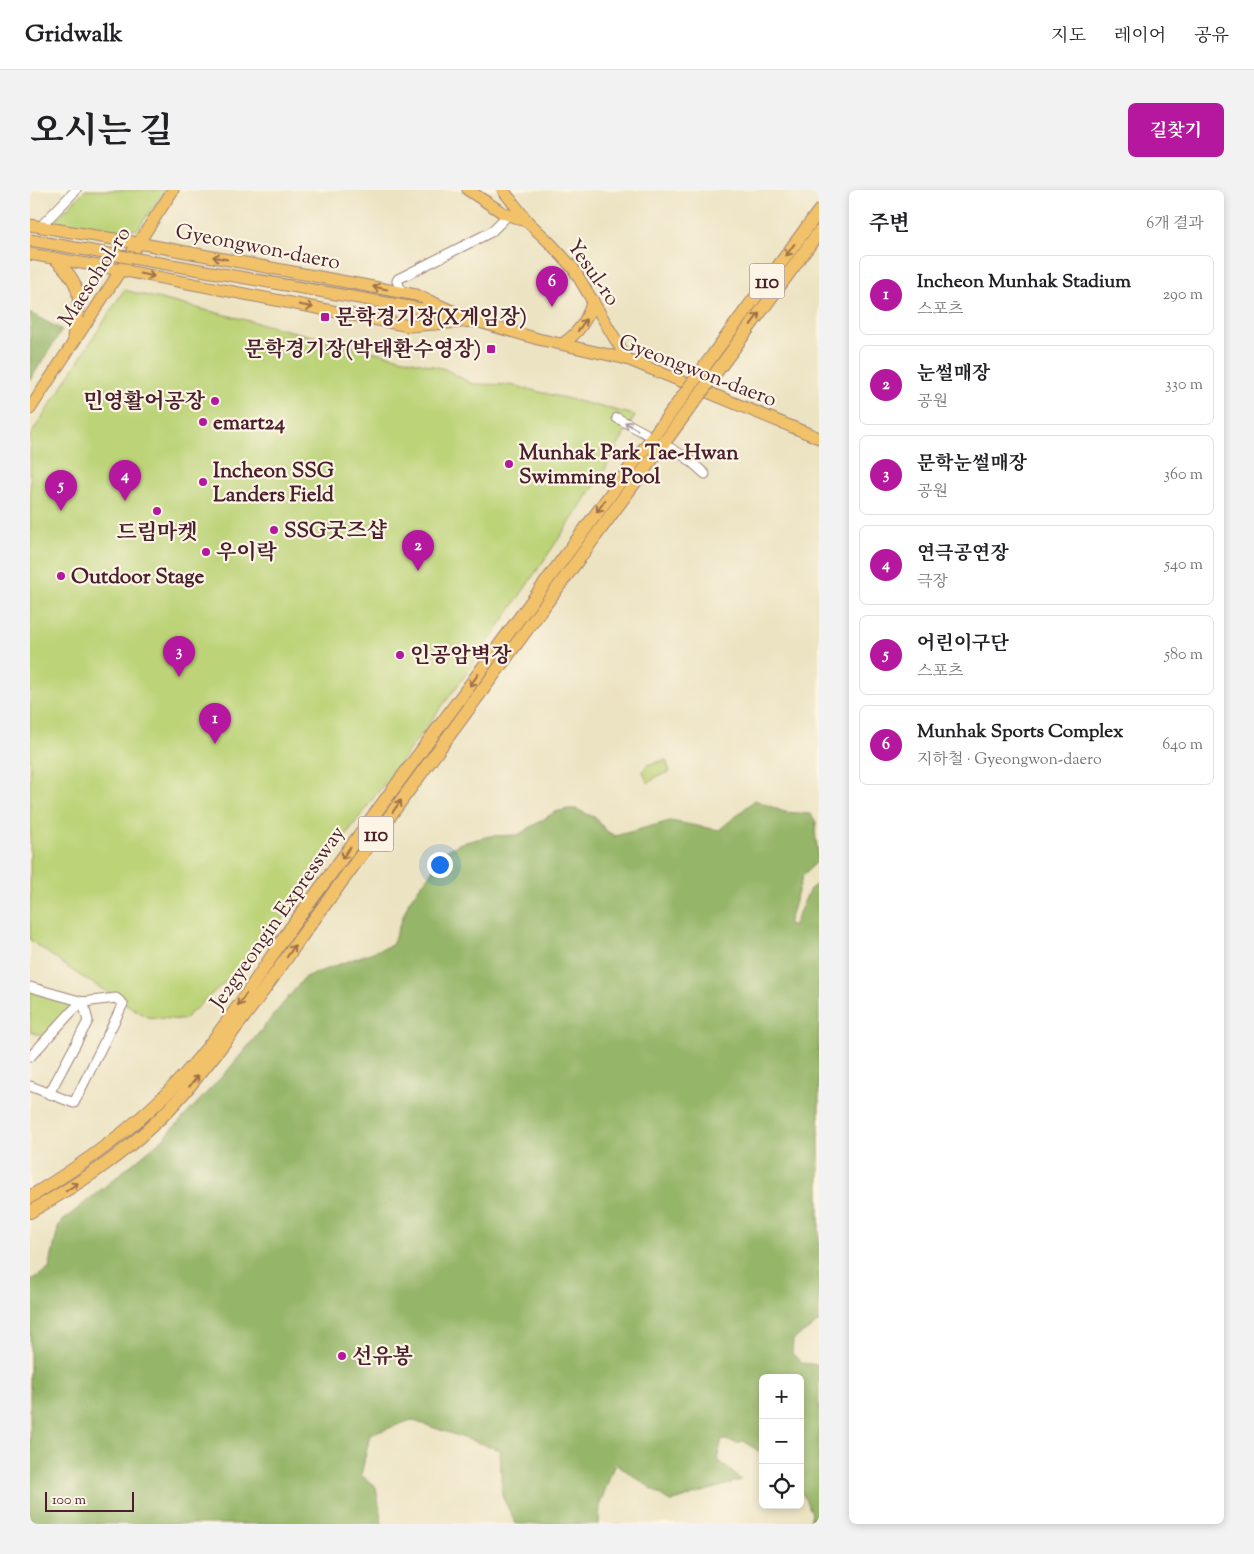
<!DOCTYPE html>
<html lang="ko">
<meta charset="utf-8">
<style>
body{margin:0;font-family:"Sorts Mill Goudy","Noto Serif KR",serif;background:#f2f2f2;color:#202124}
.controls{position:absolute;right:15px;bottom:15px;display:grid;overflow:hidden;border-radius:8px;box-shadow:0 2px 8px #0003}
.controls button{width:45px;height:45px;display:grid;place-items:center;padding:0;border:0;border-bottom:1px solid #e0e0e0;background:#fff;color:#202124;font:25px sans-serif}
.scale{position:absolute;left:15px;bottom:12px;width:89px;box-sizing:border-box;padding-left:5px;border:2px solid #4a1f2b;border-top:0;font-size:14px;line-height:18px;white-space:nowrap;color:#4a1f2b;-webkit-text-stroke:4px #fcf5e5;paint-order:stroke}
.you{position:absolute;left:409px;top:674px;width:18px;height:18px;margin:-12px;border:4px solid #fff;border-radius:50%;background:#1a73e8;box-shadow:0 0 0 8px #1a73e833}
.badge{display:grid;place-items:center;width:32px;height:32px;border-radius:50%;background:#b5179e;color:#fff;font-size:16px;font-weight:700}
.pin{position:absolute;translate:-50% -41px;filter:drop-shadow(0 1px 2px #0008)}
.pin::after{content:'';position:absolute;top:26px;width:18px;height:15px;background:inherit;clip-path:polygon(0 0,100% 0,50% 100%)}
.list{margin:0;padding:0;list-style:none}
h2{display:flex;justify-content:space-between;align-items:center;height:65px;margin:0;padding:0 20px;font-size:21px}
h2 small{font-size:16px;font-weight:400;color:#757577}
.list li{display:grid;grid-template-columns:32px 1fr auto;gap:15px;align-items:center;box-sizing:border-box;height:80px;margin:0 10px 10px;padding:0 10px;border:1px solid #e0e0e0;border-radius:8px}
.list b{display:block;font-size:19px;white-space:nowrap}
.list p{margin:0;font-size:16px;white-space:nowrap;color:#757577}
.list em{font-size:16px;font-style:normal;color:#757577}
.icon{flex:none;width:28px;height:28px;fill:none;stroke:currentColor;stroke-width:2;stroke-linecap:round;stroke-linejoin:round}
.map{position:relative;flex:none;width:789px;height:1334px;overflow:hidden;border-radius:8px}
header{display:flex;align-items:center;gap:30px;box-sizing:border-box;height:70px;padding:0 25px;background:#fff;border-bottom:1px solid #e0e0e0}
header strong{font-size:24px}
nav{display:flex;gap:28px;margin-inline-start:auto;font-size:18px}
.intro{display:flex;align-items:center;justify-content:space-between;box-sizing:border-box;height:120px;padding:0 30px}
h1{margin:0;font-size:35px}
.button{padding:12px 22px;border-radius:8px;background:#b5179e;color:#fff;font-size:18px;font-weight:700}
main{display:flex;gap:30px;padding:0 30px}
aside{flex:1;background:#fff;border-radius:8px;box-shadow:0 2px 8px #0003}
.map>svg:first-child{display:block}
.green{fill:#bcd377;stroke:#837951}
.forest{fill:#95b568;stroke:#706a4a}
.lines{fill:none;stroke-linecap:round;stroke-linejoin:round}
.minor-casing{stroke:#9b8176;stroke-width:11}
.major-casing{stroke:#9b8176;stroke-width:13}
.highway-casing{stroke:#9b8176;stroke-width:14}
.minor{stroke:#fff;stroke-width:9}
.major{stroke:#f2c26a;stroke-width:11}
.highway{stroke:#f2c26a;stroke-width:12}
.major-bridge-casing{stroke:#9b8176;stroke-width:13;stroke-linecap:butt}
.highway-bridge-casing{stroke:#9b8176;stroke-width:14;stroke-linecap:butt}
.major-bridge{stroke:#f2c26a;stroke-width:11}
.highway-bridge{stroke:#f2c26a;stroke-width:12}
.oneway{stroke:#9e704a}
.oneway2{stroke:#ae9aa0}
.poi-dot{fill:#b5179e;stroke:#fcf5e5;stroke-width:2}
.labels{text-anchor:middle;stroke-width:4.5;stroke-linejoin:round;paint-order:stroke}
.shield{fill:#fcf5e5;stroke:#7f5f63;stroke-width:1}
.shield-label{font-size:20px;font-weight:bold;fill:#4a1f2b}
.street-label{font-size:21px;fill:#4a1f2b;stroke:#fcf5e5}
.poi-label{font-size:21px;font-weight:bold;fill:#4a1f2b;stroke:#fcf5e5;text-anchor:start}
</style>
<header>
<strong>Gridwalk</strong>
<nav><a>지도</a><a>레이어</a><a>공유</a></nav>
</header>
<div class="intro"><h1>오시는 길</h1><a class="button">길찾기</a></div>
<main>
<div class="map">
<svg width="789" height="1334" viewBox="0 0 789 1334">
<rect width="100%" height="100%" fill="#fcf5e5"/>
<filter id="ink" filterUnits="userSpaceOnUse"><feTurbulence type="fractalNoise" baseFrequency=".02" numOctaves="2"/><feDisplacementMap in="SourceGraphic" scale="10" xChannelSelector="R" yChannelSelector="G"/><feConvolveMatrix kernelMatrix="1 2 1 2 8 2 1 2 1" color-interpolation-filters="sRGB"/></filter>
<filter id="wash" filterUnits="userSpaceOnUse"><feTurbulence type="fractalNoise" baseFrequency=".0096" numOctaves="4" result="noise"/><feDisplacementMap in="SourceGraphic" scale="20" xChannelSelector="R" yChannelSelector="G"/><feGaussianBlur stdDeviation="1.12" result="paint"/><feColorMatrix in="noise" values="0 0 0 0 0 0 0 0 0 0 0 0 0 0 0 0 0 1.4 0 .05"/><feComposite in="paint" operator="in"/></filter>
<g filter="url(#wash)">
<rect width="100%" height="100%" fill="#ece3c2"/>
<!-- green -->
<g class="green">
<path d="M55 0H135L107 40 93 38 81 43 24 33 26 30Z"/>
<path d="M94 100 415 179 442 194 481 195 605 225 570 288 437 483 229 761 153 830 117 827 43 781 0 750V246Z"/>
<path d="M636 570 640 582 627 586 620 592H617L613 581 617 575Z"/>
<path d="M0 801 47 813 13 846 0 842Z"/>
</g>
<!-- forest -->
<g class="forest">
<path d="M0 123 32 140 0 190Z"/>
<path d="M725 610 754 622 781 624 786 632 785 643 788 663V671L773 685 758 734 763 736 780 699 789 693V1132L763 1150 762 1163 772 1173 789 1175V1334H779L782 1323 770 1299V1188H733V1264L713 1251 707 1253 692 1249 687 1269 711 1290 641 1312 585 1273 570 1314 569 1334H486L472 1306 470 1260 381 1230 340 1245 331 1285 346 1297 352 1334H0V1091L19 1079 29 1034 135 947 199 879 275 787 362 755 379 711 402 681 416 661 431 653 460 646 488 645 525 622 538 619H546L566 628 575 640 585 646 640 631 689 640Z"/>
</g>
</g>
<g filter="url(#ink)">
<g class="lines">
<defs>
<g id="minor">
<path d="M10 37 46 0"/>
<path d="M372 102 367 91 368 89 461 42 478 25"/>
<path d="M587 228 615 243"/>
<path d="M640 258 657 268 675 284"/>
<path d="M0 797 53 812"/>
<path d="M0 867 44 819 53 812 86 808 93 814 44 913 0 896"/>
<path d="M19 904 58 831 53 812"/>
</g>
<g id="major">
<path d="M438 0 473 23 498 32"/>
<path d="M473 0 498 32 520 53 543 78 597 169"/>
<path d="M0 35 108 53 386 105 445 131"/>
<path d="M0 64 91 80 379 136 443 131"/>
<path d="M24 68C54 96 51 108 43 147"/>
<path d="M391 119 423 126"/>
<path d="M439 129 508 149 597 169 789 248"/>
<path d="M532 154C549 143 557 130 563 110"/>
<path d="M0 219 143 0"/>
</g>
<g id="highway">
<path d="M685 162 789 21"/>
<path d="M696 169 789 42"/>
<path d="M0 1007C51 976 101 941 142 898 188 851 223 794 260 739L642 221"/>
<path d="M0 1022C45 996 89 968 126 932 146 914 162 893 179 872 212 831 241 791 271 747L653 227"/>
</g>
</defs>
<!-- minor casing -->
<use href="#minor" class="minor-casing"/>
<!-- major casing -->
<use href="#major" class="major-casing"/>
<!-- highway casing -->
<use href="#highway" class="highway-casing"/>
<!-- minor -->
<use href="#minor" class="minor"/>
<!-- major -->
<use href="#major" class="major"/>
<!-- highway -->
<use href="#highway" class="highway"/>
<defs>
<path id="major-bridge" d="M0 50 391 119"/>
<g id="highway-bridge">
<path d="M642 221 685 162"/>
<path d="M653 227 696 169"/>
</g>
</defs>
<!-- major-bridge casing -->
<use href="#major-bridge" class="major-bridge-casing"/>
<!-- highway-bridge casing -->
<use href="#highway-bridge" class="highway-bridge-casing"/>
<!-- major-bridge -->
<use href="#major-bridge" class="major-bridge"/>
<!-- highway-bridge -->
<use href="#highway-bridge" class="highway-bridge"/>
</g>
<!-- one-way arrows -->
<defs><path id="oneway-shaft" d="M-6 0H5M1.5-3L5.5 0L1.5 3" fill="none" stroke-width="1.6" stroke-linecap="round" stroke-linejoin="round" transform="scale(1.25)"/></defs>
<g class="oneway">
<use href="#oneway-shaft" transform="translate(760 60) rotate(126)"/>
<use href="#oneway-shaft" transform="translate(190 68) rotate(-169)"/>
<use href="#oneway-shaft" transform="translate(117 85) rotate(11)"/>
<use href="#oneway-shaft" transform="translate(350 98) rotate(-169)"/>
<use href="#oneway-shaft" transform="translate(276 116) rotate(11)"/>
<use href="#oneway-shaft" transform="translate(725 129) rotate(-54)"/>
<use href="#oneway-shaft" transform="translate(552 135) rotate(-56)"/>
<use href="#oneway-shaft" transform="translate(571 316) rotate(126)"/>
<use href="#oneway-shaft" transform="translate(444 490) rotate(126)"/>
<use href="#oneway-shaft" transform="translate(367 616) rotate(-54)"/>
<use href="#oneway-shaft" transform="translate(316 663) rotate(126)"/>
<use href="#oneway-shaft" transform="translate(261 761) rotate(-56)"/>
<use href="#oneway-shaft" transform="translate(212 810) rotate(124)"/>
<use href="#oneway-shaft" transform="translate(164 891) rotate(-50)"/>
<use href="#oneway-shaft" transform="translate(42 997) rotate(-34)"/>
</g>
<use class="oneway2" href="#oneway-shaft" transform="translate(601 236) rotate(-150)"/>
</g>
<!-- markers -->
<g class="poi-dot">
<rect x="290" y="122" width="10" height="10" rx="2.5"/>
<rect x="456" y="154" width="10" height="10" rx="2.5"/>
<circle cx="185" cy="211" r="5"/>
<circle cx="173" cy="232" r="5"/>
<circle cx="479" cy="274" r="5"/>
<circle cx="173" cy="292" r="5"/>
<circle cx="127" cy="321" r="5"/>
<circle cx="244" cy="340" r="5"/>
<circle cx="176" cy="362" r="5"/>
<circle cx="31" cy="386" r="5"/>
<circle cx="370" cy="465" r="5"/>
<circle cx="312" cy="1166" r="5"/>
</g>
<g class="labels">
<!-- shield labels -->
<g class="shield">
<rect x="719.5" y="73.5" width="35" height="35" rx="4"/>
<rect x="328.5" y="626.5" width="35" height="35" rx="4"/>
</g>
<g class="shield-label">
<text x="737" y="98">110</text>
<text x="346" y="651">110</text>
</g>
<!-- street labels -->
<g class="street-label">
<text transform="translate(228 56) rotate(11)" y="7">Gyeongwon-daero</text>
<text transform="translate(564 82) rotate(55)" y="7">Yesul-ro</text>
<text transform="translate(64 86) rotate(-57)" y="7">Maesohol-ro</text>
<text transform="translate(668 180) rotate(21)" y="7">Gyeongwon-daero</text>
<text transform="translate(247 727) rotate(-55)" y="7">Je2gyeongin Expressway</text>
</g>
<!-- poi labels -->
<g class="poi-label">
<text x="305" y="134">문학경기장(X게임장)</text>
<text x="451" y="166" text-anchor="end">문학경기장(박태환수영장)</text>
<text x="175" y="218" text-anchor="end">민영활어공장</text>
<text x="183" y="239">emart24</text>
<text x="489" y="269">Munhak Park Tae-Hwan<tspan x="489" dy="24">Swimming Pool</tspan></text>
<text x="183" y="287">Incheon SSG<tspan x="183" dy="24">Landers Field</tspan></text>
<text x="254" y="347">SSG굿즈샵</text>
<text x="127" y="349" text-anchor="middle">드림마켓</text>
<text x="186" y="369">우이락</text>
<text x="41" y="393">Outdoor Stage</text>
<text x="380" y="472">인공암벽장</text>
<text x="322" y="1173">선유봉</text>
</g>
</g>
</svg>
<div class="controls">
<button>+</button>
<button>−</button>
<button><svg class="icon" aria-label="locate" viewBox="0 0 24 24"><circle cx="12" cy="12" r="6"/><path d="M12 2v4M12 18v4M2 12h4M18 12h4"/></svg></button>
</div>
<div class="scale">100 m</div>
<div class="you"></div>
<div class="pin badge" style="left:185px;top:554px">1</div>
<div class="pin badge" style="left:388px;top:381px">2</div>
<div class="pin badge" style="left:149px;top:487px">3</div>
<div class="pin badge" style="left:95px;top:311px">4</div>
<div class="pin badge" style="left:31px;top:321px">5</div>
<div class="pin badge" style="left:522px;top:117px">6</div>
</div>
<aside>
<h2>주변<small>6개 결과</small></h2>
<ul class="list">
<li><span class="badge">1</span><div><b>Incheon Munhak Stadium</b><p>스포츠</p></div><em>290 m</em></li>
<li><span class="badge">2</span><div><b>눈썰매장</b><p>공원</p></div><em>330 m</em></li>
<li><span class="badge">3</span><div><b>문학눈썰매장</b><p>공원</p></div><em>360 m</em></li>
<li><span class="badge">4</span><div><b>연극공연장</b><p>극장</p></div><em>540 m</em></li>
<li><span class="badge">5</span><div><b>어린이구단</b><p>스포츠</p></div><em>580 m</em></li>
<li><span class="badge">6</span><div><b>Munhak Sports Complex</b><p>지하철 · Gyeongwon-daero</p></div><em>640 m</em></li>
</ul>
</aside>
</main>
